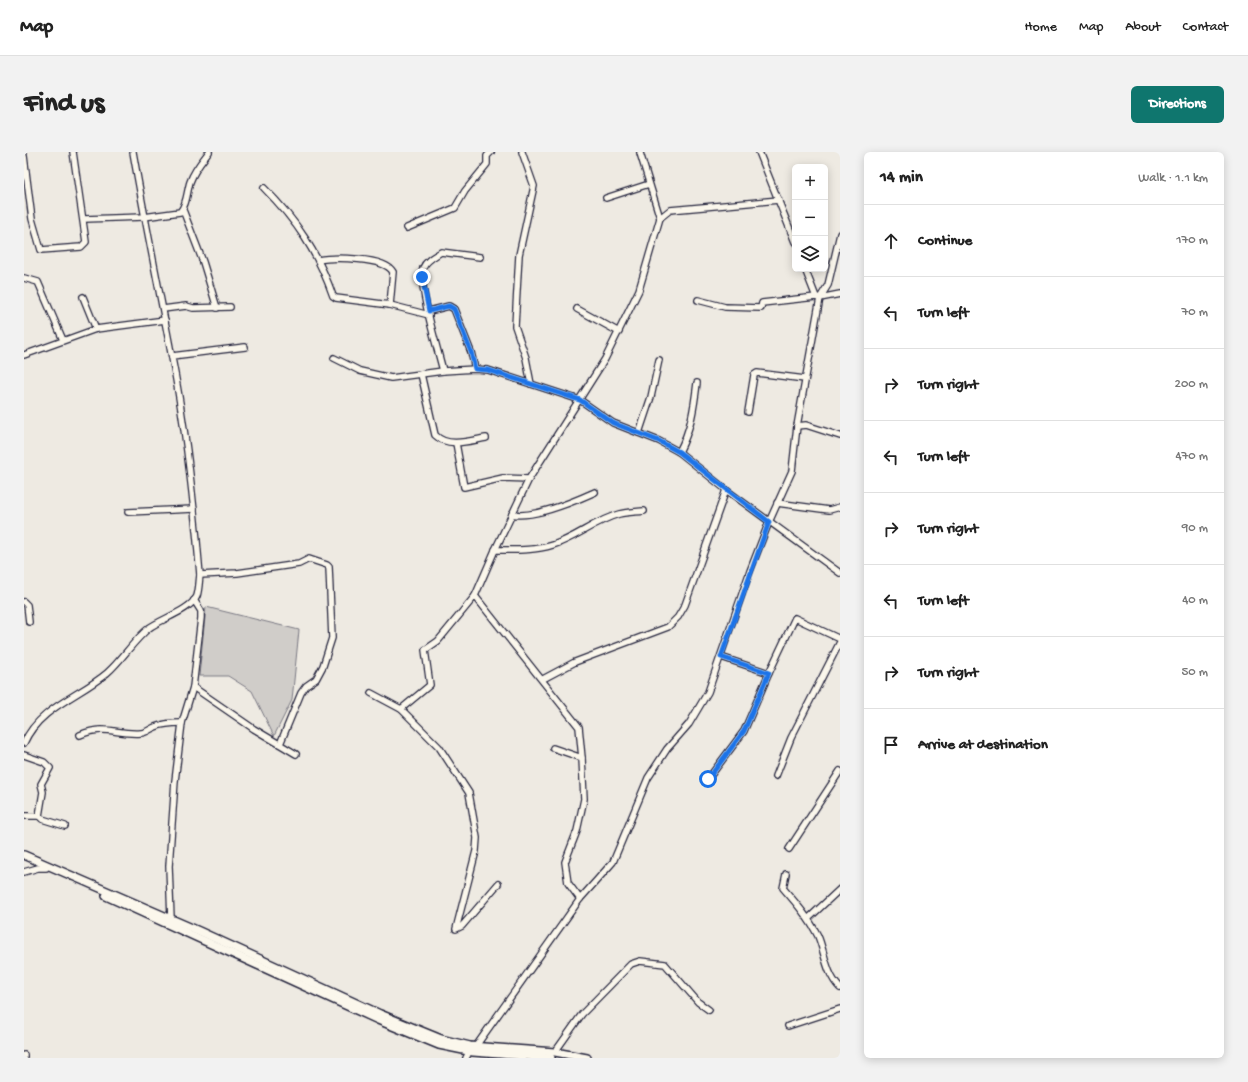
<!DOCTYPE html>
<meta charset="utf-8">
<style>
body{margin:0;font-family:"Gochi Hand",sans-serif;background:#f2f2f2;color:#222}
.controls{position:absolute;right:12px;top:12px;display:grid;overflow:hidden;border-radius:6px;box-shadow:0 2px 10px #0003}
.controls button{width:36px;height:36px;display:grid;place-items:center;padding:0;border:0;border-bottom:1px solid #e0e0e0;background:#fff;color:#222;font:20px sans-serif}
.stop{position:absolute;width:12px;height:12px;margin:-9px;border:3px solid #1a73e8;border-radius:50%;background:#fff}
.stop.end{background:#1a73e8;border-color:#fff;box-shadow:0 1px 4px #0008}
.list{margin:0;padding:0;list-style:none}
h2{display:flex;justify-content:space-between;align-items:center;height:52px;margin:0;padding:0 16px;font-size:17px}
h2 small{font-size:13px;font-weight:400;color:#767676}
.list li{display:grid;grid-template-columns:26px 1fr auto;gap:12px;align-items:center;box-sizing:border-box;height:72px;padding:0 16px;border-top:1px solid #e0e0e0}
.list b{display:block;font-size:15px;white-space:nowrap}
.list em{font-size:13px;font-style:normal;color:#767676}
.icon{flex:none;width:22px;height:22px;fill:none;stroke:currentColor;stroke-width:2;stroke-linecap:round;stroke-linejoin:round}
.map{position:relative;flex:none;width:816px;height:906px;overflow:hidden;border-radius:6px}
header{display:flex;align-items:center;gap:24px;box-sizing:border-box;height:56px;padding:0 20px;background:#fff;border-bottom:1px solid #e0e0e0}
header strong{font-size:19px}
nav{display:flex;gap:22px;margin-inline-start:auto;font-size:14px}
.intro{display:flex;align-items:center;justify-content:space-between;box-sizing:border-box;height:96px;padding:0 24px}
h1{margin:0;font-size:28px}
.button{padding:10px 18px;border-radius:6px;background:#0f766e;color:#fff;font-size:14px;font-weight:700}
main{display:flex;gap:24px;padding:0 24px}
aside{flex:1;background:#fff;border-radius:6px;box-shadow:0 2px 10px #0003}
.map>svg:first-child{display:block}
.green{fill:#d0cdc9;stroke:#797882}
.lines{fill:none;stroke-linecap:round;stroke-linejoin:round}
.minor-casing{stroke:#22223b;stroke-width:8}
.major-casing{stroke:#22223b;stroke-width:10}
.minor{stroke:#fbf7ec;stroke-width:5.5}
.major{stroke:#fbf7ec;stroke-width:7}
.route{stroke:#1a73e8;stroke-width:5}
</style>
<header>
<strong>Map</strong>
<nav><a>Home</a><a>Map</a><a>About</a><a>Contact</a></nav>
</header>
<div class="intro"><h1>Find us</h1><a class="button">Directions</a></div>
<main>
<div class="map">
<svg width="816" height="906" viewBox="0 0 816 906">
<rect width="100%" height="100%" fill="#eeeae2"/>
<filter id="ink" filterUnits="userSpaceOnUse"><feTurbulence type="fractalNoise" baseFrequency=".025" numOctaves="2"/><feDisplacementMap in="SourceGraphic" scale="8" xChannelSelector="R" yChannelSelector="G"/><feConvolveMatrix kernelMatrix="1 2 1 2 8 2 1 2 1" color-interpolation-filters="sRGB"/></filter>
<g filter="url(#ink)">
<!-- green -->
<path class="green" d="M182 455 275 478 268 548 250 584 228 539 204 524H175Z"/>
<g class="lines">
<defs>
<g id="minor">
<path d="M498 0 510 34 495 103 491 174 502 206 507 232"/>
<path d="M735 0 771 90"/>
<path d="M616 1 636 66"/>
<path d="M0 4 8 67 17 98 57 95 62 90 49 0"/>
<path d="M240 36C272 68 294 101 309 144L312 146 366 153 405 163"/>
<path d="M582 46 625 32"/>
<path d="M159 58 179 110 193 156"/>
<path d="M60 67 120 65 156 60C163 53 163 39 166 30 170 18 178 9 185 0"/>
<path d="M383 76 431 56 441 39 463 12V4L467 0"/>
<path d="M294 108C309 105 361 105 369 120L366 153"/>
<path d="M781 117 792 145"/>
<path d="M0 126 14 130 39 188"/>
<path d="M59 145 72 177"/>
<path d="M674 148 701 155 737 156 738 151 792 145 796 146 816 142"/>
<path d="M139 157 162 154 169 156 206 155"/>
<path d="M553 157 595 180"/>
<path d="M405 159 425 154 430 157 447 200 451 217"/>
<path d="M0 203 72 177 141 168"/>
<path d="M148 204 221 195"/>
<path d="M310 206 336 219 367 226 419 219 451 217 464 218 556 248 589 271 635 289 655 300 705 340 816 421"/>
<path d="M419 219C414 198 394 134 399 116 402 108 411 104 417 100L456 105"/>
<path d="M397 222 411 283C424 296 445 289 462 286"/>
<path d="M724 260 730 223 733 221 781 227"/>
<path d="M773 274 782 273 816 284"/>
<path d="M615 281 627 245 635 208"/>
<path d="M432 291 440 335 479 326 505 327"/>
<path d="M655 300C667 277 670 256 673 231"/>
<path d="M753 351 805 358 816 355"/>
<path d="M104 360 170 357"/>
<path d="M488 362C509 367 551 349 571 340"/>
<path d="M471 398C490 398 510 399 529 393 552 386 572 368 595 362 603 360 612 360 620 359"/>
<path d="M176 423 213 421 275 412 285 407 303 413 305 415 308 486 299 514 292 527 282 534 277 541 256 592"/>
<path d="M451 444 555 575 558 606 529 596"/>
<path d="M170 448 177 459V466L169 535 230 577 272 602"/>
<path d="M0 450 3 453 5 470"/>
<path d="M697 505 745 521 771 466 816 487"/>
<path d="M519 527 551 510 644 475 654 465 661 453 702 338"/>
<path d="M347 541 377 557 415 595 445 641 453 686 452 699 432 777 438 774 474 732"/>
<path d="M377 557 406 533 401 498 414 489 451 444 471 398 505 327 581 207 615 138 636 66 646 58 755 48"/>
<path d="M56 583C83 572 91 583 117 581 122 581 126 577 131 575 140 571 149 571 158 571"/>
<path d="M0 591C15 556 56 544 83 521 98 508 109 489 125 476 137 467 167 458 173 444 175 438 175 430 176 423 170 350 162 277 148 206 135 137 121 69 109 0"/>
<path d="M0 603 20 610 26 616 17 632 19 640 15 664"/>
<path d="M752 624 767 586 816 490"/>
<path d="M684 627 720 579 745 521"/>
<path d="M0 664H15L18 667 41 674"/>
<path d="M765 697 816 619"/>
<path d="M0 720 14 716H22"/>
<path d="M762 722 759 736C772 751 785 766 794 784 801 801 802 822 816 836"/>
<path d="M556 747 544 731 541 710 553 679 560 647 558 606"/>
<path d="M785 766 816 737"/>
<path d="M147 767 145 714 151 629 158 571 169 535"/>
<path d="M764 874 816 857"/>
<path d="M452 894 556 747 589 710 624 626 643 597 665 572 684 540 726 419 745 370 768 319 773 274 796 146 804 133 816 82"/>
<path d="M531 900 558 862 607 812 616 809 641 812 674 850 685 858"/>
<path d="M0 903V906"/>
<path d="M442 906 445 900"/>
</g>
<g id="major">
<path d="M0 703 175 779 356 862 417 887 446 894 531 900 563 906"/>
<path d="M82 744 354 868 415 893 449 900 527 906"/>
</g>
</defs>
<!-- minor casing -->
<use href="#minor" class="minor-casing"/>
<!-- major casing -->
<use href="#major" class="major-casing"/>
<!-- minor -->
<use href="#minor" class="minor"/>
<!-- major -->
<use href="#major" class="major"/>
</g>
</g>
<g class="lines" filter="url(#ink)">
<!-- route -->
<path class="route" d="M398 125 405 159 425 154 430 157 447 200 451 217 464 218 556 248 589 271 635 289 655 300 745 370 697 505 745 521 720 579 684 627"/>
</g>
</svg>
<div class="controls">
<button>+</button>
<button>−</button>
<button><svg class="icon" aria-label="layers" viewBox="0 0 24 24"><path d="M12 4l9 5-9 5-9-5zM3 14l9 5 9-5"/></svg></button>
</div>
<div class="stop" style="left:684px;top:627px"></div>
<div class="stop end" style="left:398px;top:125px"></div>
</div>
<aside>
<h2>14 min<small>Walk · 1.1 km</small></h2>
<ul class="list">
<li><svg class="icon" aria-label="ahead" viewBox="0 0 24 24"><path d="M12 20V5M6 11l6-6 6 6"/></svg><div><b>Continue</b></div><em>170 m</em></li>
<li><svg class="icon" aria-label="left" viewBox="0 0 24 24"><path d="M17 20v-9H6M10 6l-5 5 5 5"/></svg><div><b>Turn left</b></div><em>70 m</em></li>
<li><svg class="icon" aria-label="right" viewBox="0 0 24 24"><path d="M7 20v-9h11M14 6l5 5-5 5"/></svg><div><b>Turn right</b></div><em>200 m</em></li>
<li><svg class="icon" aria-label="left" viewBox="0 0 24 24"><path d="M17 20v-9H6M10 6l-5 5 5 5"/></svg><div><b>Turn left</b></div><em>470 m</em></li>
<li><svg class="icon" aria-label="right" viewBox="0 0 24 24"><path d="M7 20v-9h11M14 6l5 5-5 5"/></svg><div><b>Turn right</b></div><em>90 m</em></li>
<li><svg class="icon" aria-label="left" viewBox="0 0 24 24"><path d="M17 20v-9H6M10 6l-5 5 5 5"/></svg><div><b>Turn left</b></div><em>40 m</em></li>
<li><svg class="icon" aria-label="right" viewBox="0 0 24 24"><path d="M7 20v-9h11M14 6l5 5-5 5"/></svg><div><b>Turn right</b></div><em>50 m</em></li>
<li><svg class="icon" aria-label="arrive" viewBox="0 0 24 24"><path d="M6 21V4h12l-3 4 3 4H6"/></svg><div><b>Arrive at destination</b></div></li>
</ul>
</aside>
</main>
